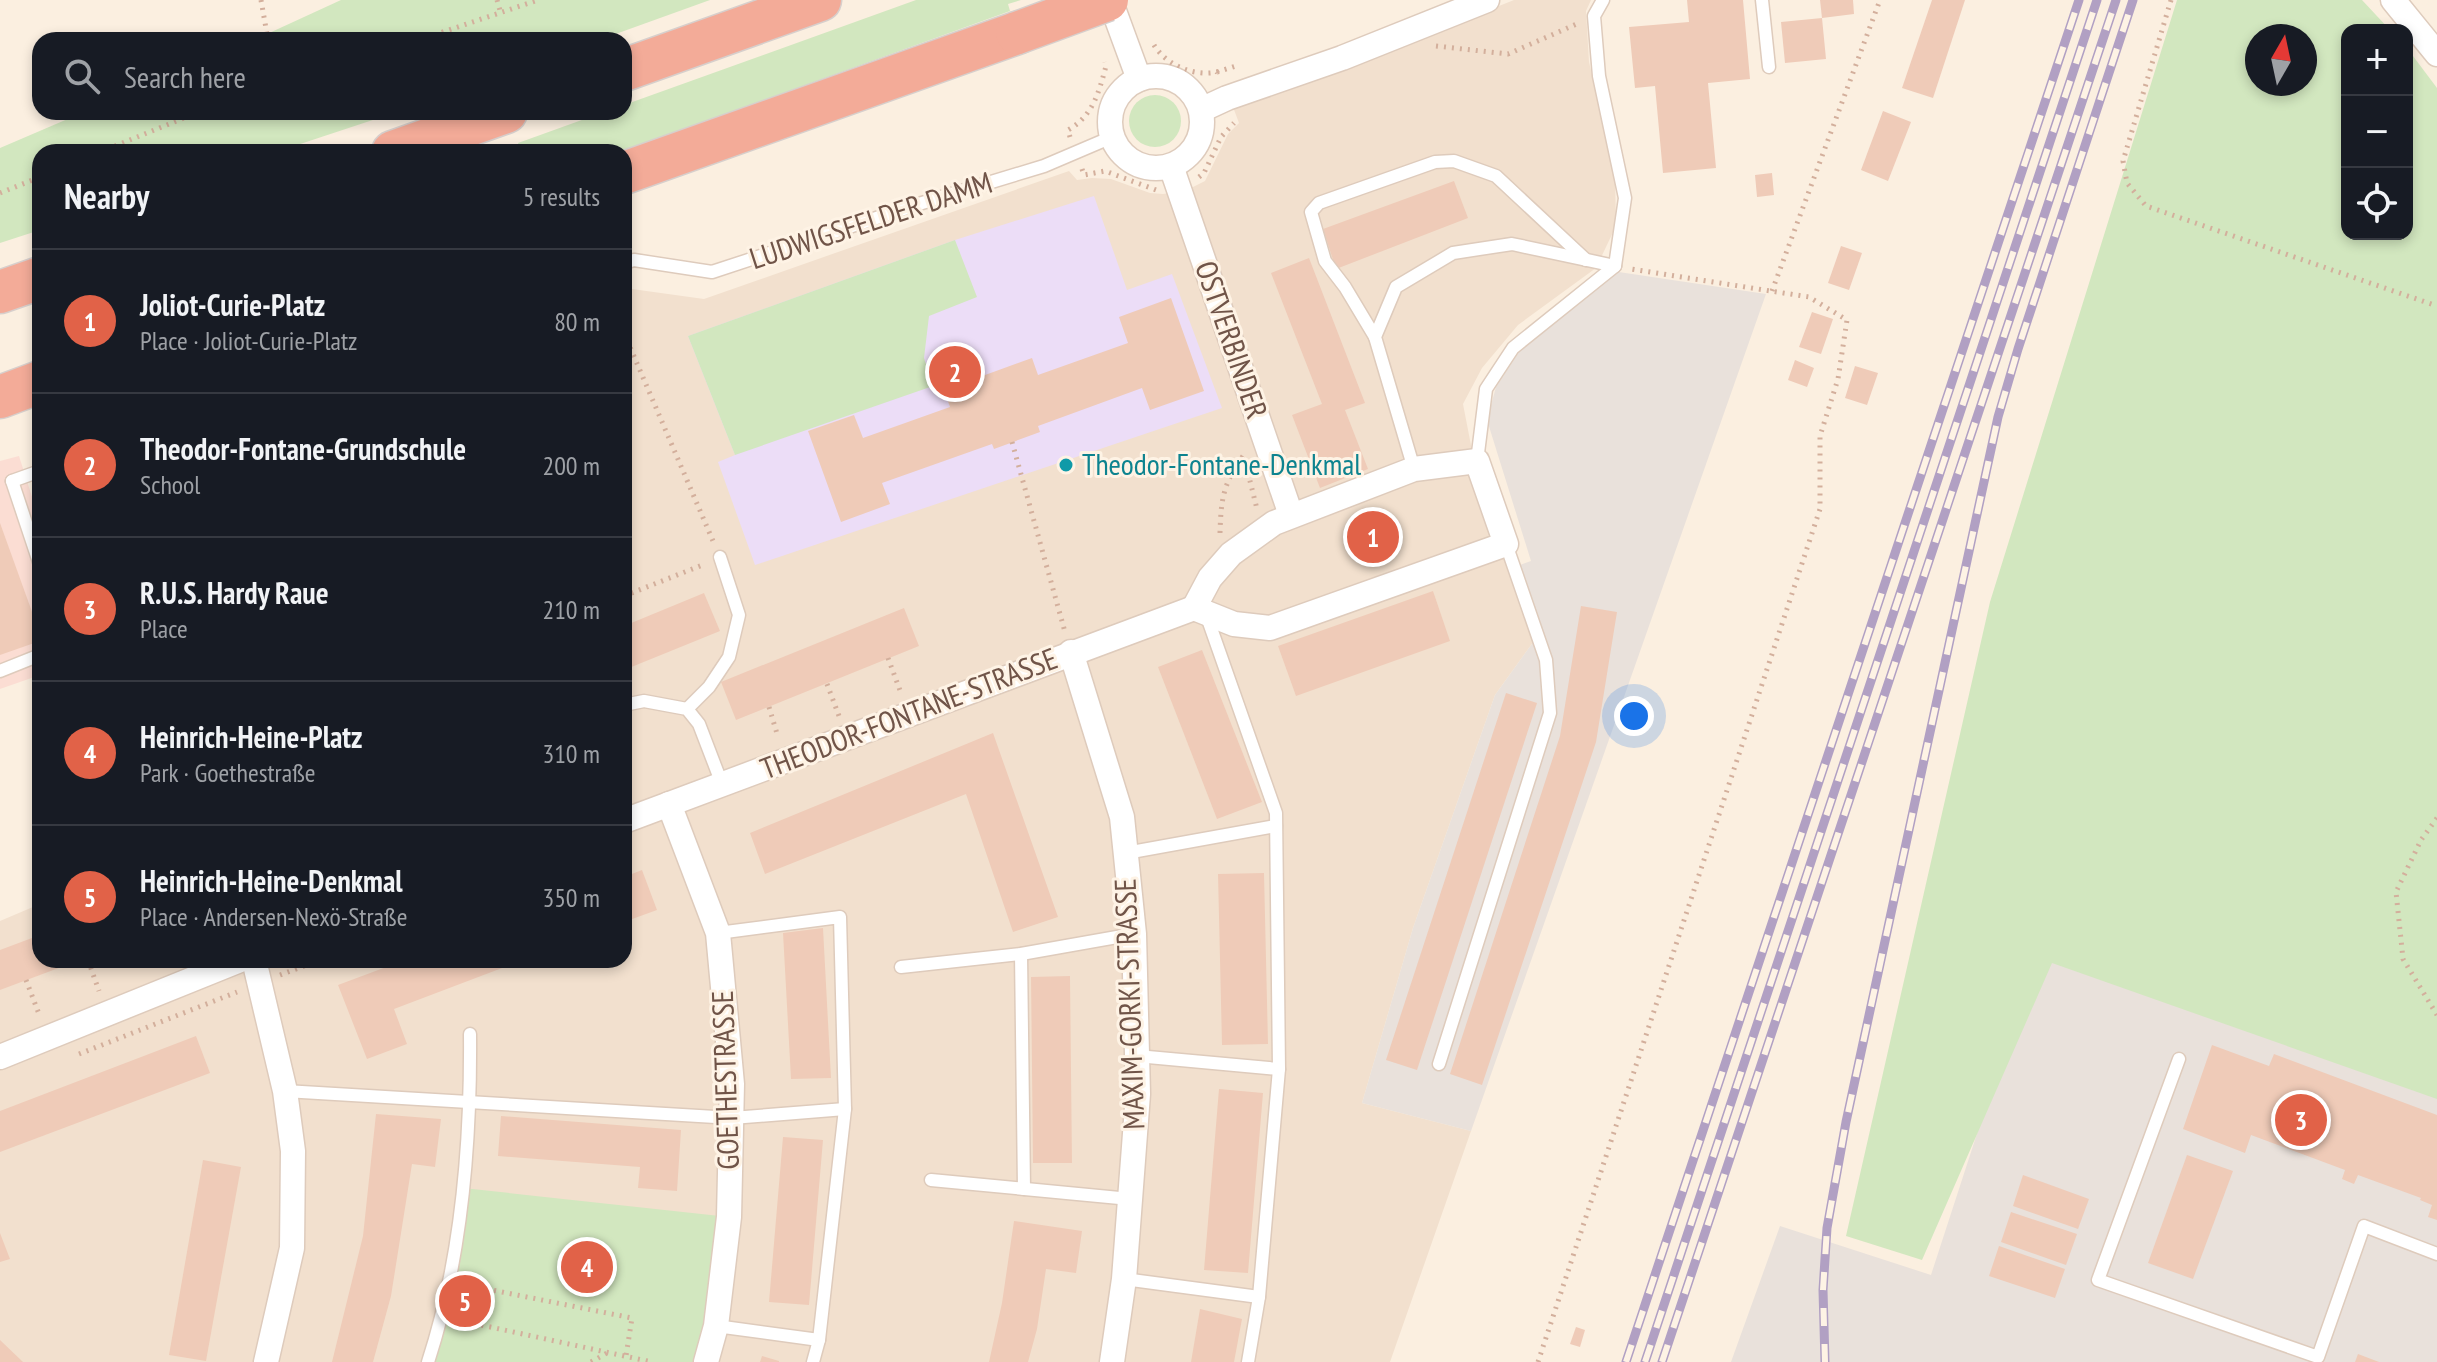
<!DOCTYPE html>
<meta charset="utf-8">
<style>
body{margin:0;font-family:"PT Sans Narrow",sans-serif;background:#20242c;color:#f1f3f6}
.controls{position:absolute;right:24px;top:24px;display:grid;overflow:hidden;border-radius:16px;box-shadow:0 4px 12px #0003}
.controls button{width:72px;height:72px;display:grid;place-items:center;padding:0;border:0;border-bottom:2px solid #363941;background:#171b24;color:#f1f3f6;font:40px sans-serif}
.compass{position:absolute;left:2245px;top:24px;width:72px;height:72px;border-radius:50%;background:#171b24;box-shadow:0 4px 12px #0003;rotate:9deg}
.you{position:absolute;left:1634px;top:716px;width:28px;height:28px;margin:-20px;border:6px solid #fff;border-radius:50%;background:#1a73e8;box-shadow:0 0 0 12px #1a73e833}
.badge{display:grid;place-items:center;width:52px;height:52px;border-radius:50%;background:#e16248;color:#fff;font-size:26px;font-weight:700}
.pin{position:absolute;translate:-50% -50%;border:4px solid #fff;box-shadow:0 2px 8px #0006}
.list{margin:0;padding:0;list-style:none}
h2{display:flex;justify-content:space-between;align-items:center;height:104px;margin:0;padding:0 32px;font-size:34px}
h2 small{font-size:26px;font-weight:400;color:#9ea1a6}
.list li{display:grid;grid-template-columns:52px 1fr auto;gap:24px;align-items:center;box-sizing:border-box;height:144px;padding:0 32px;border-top:2px solid #363941}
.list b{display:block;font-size:30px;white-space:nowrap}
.list p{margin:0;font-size:26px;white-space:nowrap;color:#9ea1a6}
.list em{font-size:26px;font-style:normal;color:#9ea1a6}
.icon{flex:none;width:44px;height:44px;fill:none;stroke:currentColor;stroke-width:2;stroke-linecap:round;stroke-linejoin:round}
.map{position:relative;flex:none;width:2437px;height:1362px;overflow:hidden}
.search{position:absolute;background:#171b24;box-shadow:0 4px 12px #0003;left:32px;top:32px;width:600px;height:88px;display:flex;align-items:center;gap:20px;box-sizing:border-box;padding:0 28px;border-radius:24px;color:#9ea1a6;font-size:30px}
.panel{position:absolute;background:#171b24;box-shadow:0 4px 12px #0003;left:32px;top:144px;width:600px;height:824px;border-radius:24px}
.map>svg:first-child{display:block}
.residential{fill:#f2e0ce}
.commercial{fill:#fbddd3}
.industrial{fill:#e9e1db}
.education{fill:#ecddf7}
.green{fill:#d2e7bf;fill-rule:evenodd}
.building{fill:#efcbb8}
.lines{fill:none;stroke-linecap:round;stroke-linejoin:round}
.service-casing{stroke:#decbbc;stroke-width:15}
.minor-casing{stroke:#decbbc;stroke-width:27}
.motorway-casing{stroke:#d7cfcc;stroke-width:45}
.path{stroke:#d3af9c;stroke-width:5;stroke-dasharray:2 6;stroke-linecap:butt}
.service{stroke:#fff;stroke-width:12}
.minor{stroke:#fff;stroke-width:24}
.motorway{stroke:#f3ab98;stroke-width:42}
.rail-casing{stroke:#b1a0c3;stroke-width:9}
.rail{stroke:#fef3e5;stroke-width:6;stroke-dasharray:18;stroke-linecap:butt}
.motorway-bridge-casing{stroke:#d7cfcc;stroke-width:45;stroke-linecap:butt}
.motorway-bridge{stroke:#f3ab98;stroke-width:42}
.culture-dot{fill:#0f9aa8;stroke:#fef3e5;stroke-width:3}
.labels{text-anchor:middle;stroke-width:6;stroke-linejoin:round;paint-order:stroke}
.street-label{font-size:30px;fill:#705448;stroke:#fef3e5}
.culture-label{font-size:30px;fill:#0d838f;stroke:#fef3e5;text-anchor:start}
</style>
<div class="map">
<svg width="2437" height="1362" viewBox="0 0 2437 1362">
<rect width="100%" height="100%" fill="#fbefe0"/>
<!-- residential -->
<path class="residential" d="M1514 0H1591L1586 11 1589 62 1615 174 1616 226 1596 268 1518 325 1482 368 1463 404 1475 466 1534 641 1495 695 1413 928 1362 1103 1471 1131 1390 1362H0V921L40 904V960H624V291L632 289 704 299 1069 171 1077 180 1092 178 1111 179 1150 193 1163 194 1187 190 1205 181 1228 134 1239 123 1233 107 1367 59Z"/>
<!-- commercial -->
<path class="commercial" d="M19 456 40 522V675L0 689V461Z"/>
<!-- industrial -->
<g class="industrial">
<path d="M1612 271 1766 294 1471 1131 1362 1103 1413 928 1495 695 1534 641 1509 569 1531 561 1487 420 1496 387 1521 349Z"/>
<path d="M2041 937 2437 1040V1362H1731L1780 1226 1931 1275Z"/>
</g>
<!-- education -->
<path class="education" d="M1094 196 1127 290 1172 274 1222 408 755 565 718 462 735 455 688 336 955 240Z"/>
<!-- green -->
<g class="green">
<path d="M341 0H710L599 40H254Z"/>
<path d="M916 0H1021L1008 4 1010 11 620 152H521L518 143 604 112H624V105Z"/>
<path d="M2177 0H2362L2390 30H2347V234H2407V48L2437 88V1099L2052 963 1922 1260 1846 1236 1990 602ZM2257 36H2305V84H2257Z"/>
<circle cx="1155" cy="121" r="26"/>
<path d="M84 112H397L276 152H40V230L0 243V148Z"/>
<path d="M955 240 977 297 929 316 924 358 933 386 735 455 688 336Z"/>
<path d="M463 1188 729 1217 706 1362H428Z"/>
</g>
<!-- building -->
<g class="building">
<path d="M1687 0H1743L1750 79 1708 83 1716 168 1663 173 1655 86 1635 88 1629 27 1689 22Z"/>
<path d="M1820 0H1853L1854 14 1822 18Z"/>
<path d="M1932 0H1965L1933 98 1902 88Z"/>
<path d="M1822 18 1826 59 1785 63 1781 22Z"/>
<path d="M1883 111 1911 122 1888 181 1861 170Z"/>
<path d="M1772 173 1774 195 1757 197 1755 175Z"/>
<path d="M1454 181 1468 218 1336 269 1323 229Z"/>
<path d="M1841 246 1862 253 1849 290 1828 283Z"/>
<path d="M1309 258 1365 403 1345 410 1368 469 1320 488 1292 415 1322 404 1271 273Z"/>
<path d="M1171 298 1204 391 1150 410 1142 388 1038 426 1040 432 994 449 992 444 882 483 890 504 841 522 808 431 854 415 863 438 950 407 944 390 1032 358 1038 375 1128 343 1119 317Z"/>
<path d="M1812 312 1833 319 1821 354 1799 347Z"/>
<path d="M1795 360 1814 368 1807 387 1788 380Z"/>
<path d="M1855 366 1878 373 1867 405 1845 398Z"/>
<path d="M0 523 40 634V641L0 655Z"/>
<path d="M1433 591 1450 641 1296 696 1278 646Z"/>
<path d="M704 593 720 631 624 670V626Z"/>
<path d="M1581 606 1617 612 1596 742 1482 1085 1450 1074 1560 736Z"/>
<path d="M904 608 919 646 736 720 721 682Z"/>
<path d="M1202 650 1262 802 1217 819 1158 667Z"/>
<path d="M1506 693 1537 703 1417 1070 1386 1060Z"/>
<path d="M993 733 1058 917 1013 932 966 794 765 874 750 833Z"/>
<path d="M642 870 657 910 624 922V877Z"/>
<path d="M1264 873 1268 1044 1222 1045 1218 874Z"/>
<path d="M823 928 831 1078 791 1079 783 933Z"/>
<path d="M40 935V960H80L0 990V950Z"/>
<path d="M405 960H523L394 1009 407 1044 367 1059 338 985Z"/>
<path d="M1070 976 1072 1163H1033L1031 977Z"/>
<path d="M196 1036 210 1073 0 1152V1111Z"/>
<path d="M2212 1045 2269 1066 2274 1054 2437 1115V1220L2428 1217 2432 1205 2420 1200 2421 1198 2358 1175 2354 1184 2342 1179 2345 1170 2251 1135 2245 1153 2183 1129Z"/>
<path d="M1219 1089 1263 1093 1248 1273 1204 1270Z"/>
<path d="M376 1114 441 1119 435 1167 412 1164 391 1296 373 1362H332L363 1236Z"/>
<path d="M501 1116 681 1130 677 1191 638 1188 640 1167 498 1156Z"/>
<path d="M783 1137 823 1140 809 1305 769 1302Z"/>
<path d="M2187 1155 2233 1171 2193 1279 2148 1263Z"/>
<path d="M203 1160 241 1167 206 1361 169 1355Z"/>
<path d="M2023 1175 2089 1199 2078 1229 2013 1206Z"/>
<path d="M2011 1212 2077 1234 2066 1265 2001 1242Z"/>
<path d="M1014 1221 1082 1231 1076 1273 1046 1269 1037 1329 1028 1362H989L1002 1303Z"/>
<path d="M0 1233 10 1259 0 1262Z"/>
<path d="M1999 1246 2065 1269 2055 1298 1989 1276Z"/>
<path d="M1200 1309 1242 1319 1234 1362H1191Z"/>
<path d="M1576 1327 1585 1330 1580 1347 1570 1344Z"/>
<path d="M0 1340 23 1362H0Z"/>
<path d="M2358 1354 2379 1362H2355Z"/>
<path d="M762 1356 779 1361V1362H760Z"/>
</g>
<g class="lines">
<defs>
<g id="service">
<path d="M1762 0 1769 67"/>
<path d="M624 263 634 260 712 272 922 203 1044 166 1112 137"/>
<path d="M1375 337 1345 287 1325 261 1311 212 1319 203 1435 162 1454 161 1496 176 1586 260"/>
<path d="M1477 461 1486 389 1513 348 1615 266 1625 198 1599 76 1594 16 1603 0"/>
<path d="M1414 469 1375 337 1396 287 1453 253 1512 244 1615 266"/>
<path d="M12 481 40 565"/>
<path d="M12 481 40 471"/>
<path d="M1206 614 1276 813 1279 1069 1259 1297 1248 1362"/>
<path d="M0 671 40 655"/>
<path d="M624 705 644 701 687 709 699 724 722 784"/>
<path d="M687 709 709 687 729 657 739 615 720 557"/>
<path d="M1126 853 1276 826"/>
<path d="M718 933 840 917 845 1109 819 1340 813 1362"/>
<path d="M1021 954 1024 1189"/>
<path d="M901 967 1021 954 1134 934"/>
<path d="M1137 1056 1279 1069"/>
<path d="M2179 1059 2098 1280 2318 1357 2364 1226 2437 1254"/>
<path d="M1439 1064 1550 713 1546 660 1506 544"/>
<path d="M285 1091 732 1118 845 1109"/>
<path d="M931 1180 1130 1199"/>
<path d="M1124 1279 1259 1297"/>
<path d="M716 1326 819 1340"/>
<path d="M428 1362C462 1258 471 1143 470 1034"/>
</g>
<g id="minor">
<path d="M1110 0 1139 79"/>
<path d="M2393 0 2437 54"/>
<circle cx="1156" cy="122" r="46"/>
<path d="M1201 110 1227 98 1342 58 1487 0"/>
<path d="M1171 166 1291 515"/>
<path d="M1477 461 1506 544 1270 628 1234 624 1194 608 1210 578 1231 554 1274 523 1414 469Z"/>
<path d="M1071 652 1122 817 1134 934 1138 1094 1124 1279 1112 1362"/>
<path d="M669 804 718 933 732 1084 729 1217 716 1326 706 1362"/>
<path d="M624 821 1194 608"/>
<path d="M254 960 285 1091 293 1151 292 1248 266 1362"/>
<path d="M0 1057 240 960"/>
</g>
<g id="motorway">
<path d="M624 70 820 0"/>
<path d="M393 152 506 112"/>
<path d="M624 173 1017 33"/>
<path d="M0 292 40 278"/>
<path d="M0 397 40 382"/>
</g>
</defs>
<!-- service casing -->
<use href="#service" class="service-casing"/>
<!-- minor casing -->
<use href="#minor" class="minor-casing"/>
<!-- motorway casing -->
<use href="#motorway" class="motorway-casing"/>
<!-- path -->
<g class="path">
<path d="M261 0 267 34 263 40"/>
<path d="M497 0 501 14"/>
<path d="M2171 0 2123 161 2127 183 2146 206 2437 306"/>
<path d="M419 40 538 0"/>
<path d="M1154 45C1166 65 1194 77 1217 72L1219 77"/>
<path d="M1436 46 1508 54 1579 23"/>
<path d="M1217 72 1239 65"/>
<path d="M1070 137 1068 130C1093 116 1099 92 1106 66L1105 62"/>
<path d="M100 152 199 112"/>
<path d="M1082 169 1084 175 1105 171 1156 190"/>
<path d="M1199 177 1204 173 1221 137 1234 123"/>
<path d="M0 193 40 177"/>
<path d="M1772 291 1880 0"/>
<path d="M624 333 713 541"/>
<path d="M1012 442 1065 632"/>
<path d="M1246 465 1257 509"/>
<path d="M1220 533C1221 499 1223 484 1243 456"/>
<path d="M624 596 705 564"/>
<path d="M888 658 901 693"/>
<path d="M827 684 839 716"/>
<path d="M769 707 778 737"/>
<path d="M2437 818 2421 840 2396 892 2403 959 2437 1015"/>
<path d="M88 960 99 991"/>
<path d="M280 975 320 960"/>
<path d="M26 980 39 1014"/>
<path d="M79 1054 237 992"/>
<path d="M458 1320 652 1362"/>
<path d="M475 1323 482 1288 632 1318 626 1356"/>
<path d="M591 1362 607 1353"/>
<path d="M1538 1362 1820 509V436L1838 379 1847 320 1809 297 1631 269"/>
</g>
<!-- service -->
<use href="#service" class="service"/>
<!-- minor -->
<use href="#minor" class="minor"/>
<!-- motorway -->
<use href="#motorway" class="motorway"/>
<defs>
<g id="rail">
<path d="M1626 1362 2079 0"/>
<path d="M1645 1362 2097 0"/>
<path d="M1662 1362 2116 0"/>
<path d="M1825 1362 1823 1290 1827 1228 1846 1122 1998 417 2018 349 2133 0"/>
</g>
</defs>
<!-- rail casing -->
<use href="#rail" class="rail-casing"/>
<!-- rail -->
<use href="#rail" class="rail"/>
<defs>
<path id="motorway-bridge" d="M1017 33 1107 0"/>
</defs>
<!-- motorway-bridge casing -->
<use href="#motorway-bridge" class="motorway-bridge-casing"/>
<!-- motorway-bridge -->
<use href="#motorway-bridge" class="motorway-bridge"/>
</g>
<!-- markers -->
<circle class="culture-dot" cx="1066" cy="465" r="8"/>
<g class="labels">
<!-- street labels -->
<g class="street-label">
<text transform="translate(871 221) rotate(-18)" y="10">LUDWIGSFELDER DAMM</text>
<text transform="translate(1231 340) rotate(71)" y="10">OSTVERBINDER</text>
<text transform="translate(909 714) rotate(-21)" y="10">THEODOR-FONTANE-STRASSE</text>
<text transform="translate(1130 1004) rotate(-92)" y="10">MAXIM-GORKI-STRASSE</text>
<text transform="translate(726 1080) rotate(-92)" y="10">GOETHESTRASSE</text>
</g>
<!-- culture labels -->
<g class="culture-label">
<text x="1082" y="475">Theodor-Fontane-Denkmal</text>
</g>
</g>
</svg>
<div class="controls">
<button>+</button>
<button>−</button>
<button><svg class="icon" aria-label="locate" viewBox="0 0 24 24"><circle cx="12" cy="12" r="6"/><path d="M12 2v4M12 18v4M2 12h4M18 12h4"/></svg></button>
</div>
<svg class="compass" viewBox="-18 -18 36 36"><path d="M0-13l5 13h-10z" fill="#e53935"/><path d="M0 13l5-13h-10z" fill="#9ea1a6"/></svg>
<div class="you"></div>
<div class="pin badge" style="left:1373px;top:537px">1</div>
<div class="pin badge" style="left:955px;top:372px">2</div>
<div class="pin badge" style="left:2301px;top:1120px">3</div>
<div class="pin badge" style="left:587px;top:1267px">4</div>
<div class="pin badge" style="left:465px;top:1301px">5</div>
<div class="search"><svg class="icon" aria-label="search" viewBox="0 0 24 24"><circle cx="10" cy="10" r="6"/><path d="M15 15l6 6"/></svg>Search here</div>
<section class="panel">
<h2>Nearby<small>5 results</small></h2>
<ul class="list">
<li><span class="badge">1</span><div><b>Joliot-Curie-Platz</b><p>Place · Joliot-Curie-Platz</p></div><em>80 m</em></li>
<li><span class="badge">2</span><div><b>Theodor-Fontane-Grundschule</b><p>School</p></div><em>200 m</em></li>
<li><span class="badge">3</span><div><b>R.U.S. Hardy Raue</b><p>Place</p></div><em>210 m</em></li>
<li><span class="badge">4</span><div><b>Heinrich-Heine-Platz</b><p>Park · Goethestraße</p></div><em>310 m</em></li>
<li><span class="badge">5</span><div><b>Heinrich-Heine-Denkmal</b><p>Place · Andersen-Nexö-Straße</p></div><em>350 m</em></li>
</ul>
</section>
</div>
